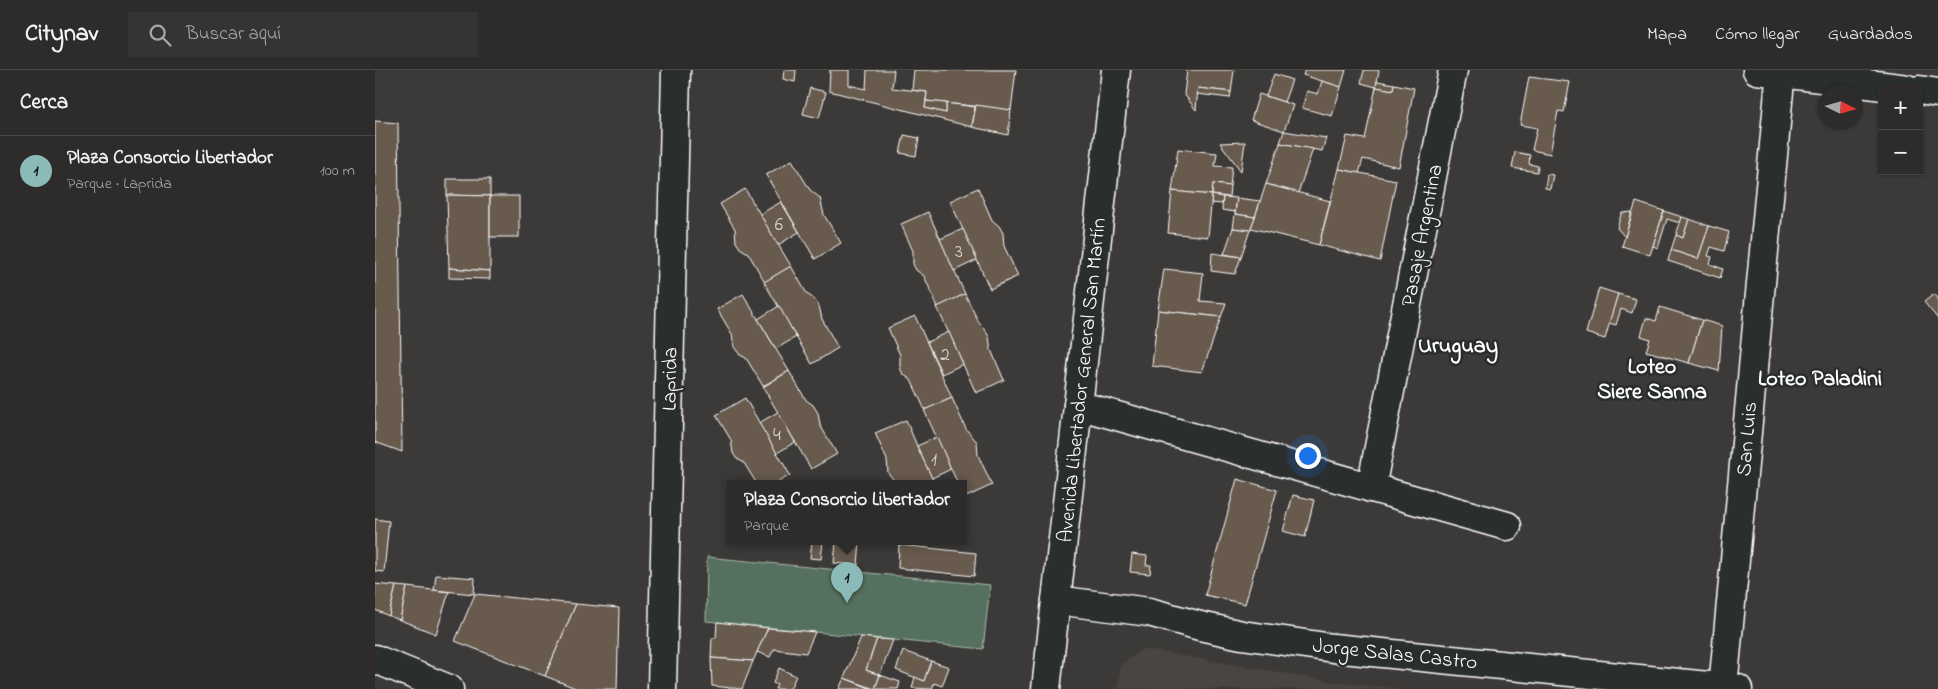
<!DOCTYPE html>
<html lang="es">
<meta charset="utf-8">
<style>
body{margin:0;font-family:"Indie Flower",sans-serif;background:#353432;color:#f1f3f6}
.controls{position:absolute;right:15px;top:15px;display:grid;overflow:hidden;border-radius:0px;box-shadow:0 1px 4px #0004}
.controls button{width:45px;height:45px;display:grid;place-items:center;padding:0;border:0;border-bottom:1px solid #484847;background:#2d2c2a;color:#f1f3f6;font:25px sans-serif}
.compass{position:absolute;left:1443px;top:15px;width:45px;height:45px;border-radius:50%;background:#2d2c2a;box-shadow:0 1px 4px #0004;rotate:95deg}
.you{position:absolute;left:932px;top:385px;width:18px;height:18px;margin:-12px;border:4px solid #fff;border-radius:50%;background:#1a73e8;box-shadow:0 0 0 8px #1a73e833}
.badge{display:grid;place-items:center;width:32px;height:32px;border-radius:50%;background:#8bbbb9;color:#111;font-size:16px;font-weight:700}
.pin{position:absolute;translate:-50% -41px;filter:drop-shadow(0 1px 2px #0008)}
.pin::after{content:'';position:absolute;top:26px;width:18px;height:15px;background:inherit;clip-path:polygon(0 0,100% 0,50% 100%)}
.popup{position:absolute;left:352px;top:410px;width:240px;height:65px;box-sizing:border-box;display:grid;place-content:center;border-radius:0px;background:#2d2c2a;filter:drop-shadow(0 1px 4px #0005);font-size:16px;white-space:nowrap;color:#a7a7a8}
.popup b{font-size:19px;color:#f1f3f6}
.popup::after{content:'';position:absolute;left:50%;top:100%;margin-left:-10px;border:10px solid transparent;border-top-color:#2d2c2a}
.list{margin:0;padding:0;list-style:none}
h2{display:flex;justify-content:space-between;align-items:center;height:65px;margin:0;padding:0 20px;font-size:21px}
h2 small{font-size:16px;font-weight:400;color:#a7a7a8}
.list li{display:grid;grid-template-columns:32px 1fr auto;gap:15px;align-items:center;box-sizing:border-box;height:70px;padding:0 20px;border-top:1px solid #484847}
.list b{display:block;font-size:19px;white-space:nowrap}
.list p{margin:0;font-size:16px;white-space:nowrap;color:#a7a7a8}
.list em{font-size:16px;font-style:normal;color:#a7a7a8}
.icon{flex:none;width:28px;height:28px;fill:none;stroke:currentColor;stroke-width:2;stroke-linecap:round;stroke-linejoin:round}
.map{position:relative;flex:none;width:1563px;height:619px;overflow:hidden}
header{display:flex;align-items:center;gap:30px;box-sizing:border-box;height:70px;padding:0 25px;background:#2d2c2a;border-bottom:1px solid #484847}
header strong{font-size:24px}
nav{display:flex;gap:28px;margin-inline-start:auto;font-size:18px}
.search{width:350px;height:45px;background:#353432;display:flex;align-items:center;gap:12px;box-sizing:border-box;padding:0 18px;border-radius:0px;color:#a7a7a8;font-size:19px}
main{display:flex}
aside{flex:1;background:#2d2c2a}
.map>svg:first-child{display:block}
.built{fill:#49443f}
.green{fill:#55705e;stroke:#aab8ae}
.building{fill:#675a4e;stroke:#fff}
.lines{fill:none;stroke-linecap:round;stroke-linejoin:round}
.street-casing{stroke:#fff;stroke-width:31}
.primary-casing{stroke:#fff;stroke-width:31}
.street{stroke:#2a2d2e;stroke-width:28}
.primary{stroke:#2a2d2e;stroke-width:28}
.labels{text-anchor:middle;stroke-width:5;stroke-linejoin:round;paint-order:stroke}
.number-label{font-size:19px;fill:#d9d6d3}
.street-label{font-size:21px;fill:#fff;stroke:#2a2d2e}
.neighbourhood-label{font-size:22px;font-weight:bold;fill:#fff;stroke:#2a2d2e}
</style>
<header>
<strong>Citynav</strong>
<div class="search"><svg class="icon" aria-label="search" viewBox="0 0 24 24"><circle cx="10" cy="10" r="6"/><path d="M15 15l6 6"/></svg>Buscar aquí</div>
<nav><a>Mapa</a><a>Cómo llegar</a><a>Guardados</a></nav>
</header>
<main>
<aside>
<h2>Cerca<small></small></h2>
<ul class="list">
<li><span class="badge">1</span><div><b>Plaza Consorcio Libertador</b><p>Parque · Laprida</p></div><em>100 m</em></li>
</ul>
</aside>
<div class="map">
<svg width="1563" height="619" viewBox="0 0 1563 619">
<rect width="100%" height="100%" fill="#3c3a38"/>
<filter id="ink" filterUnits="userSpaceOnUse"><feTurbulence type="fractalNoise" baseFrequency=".02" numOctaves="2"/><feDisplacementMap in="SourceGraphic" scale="10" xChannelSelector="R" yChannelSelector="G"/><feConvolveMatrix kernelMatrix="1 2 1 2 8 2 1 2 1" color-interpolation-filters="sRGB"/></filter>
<g filter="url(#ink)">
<!-- built -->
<path class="built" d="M768 579 955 611 1026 619H743L745 595Z"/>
<!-- green -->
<path class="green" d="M332 487 615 515 608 579 331 551Z"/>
<!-- building -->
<g class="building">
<path d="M409 0H421L420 12 408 9Z"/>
<path d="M455 0H474V15L491 19 492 0H519L517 18 552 22 550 38 571 43V33L600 37 597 57 454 21Z"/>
<path d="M539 0H641L636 40 551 31 552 22 537 20Z"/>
<path d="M812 0H859L856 22 823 18 821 40 809 24Z"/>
<path d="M930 0H971L966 17 928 5Z"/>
<path d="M989 0H1004L1001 17 986 13Z"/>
<path d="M899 4 917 10 909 32 891 26Z"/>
<path d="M1154 7 1195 12 1189 42 1183 41 1175 84 1157 80 1162 58 1145 55Z"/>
<path d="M947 11 966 17 957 46 927 38 932 21 943 24Z"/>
<path d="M1002 11 1019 14 1018 20 1001 17Z"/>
<path d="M1019 14 1039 18 1024 97 988 89 984 103 964 99 972 66 990 69 1001 17 1018 20Z"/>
<path d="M435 18 451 22 444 48 428 44Z"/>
<path d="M823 18 856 22 855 28 822 24Z"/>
<path d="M884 24 918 35 909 61 876 50Z"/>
<path d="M551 31 571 33V43L550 38Z"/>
<path d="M601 35 636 40 633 65 597 57Z"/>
<path d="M0 51 23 53 27 382 0 372Z"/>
<path d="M909 61 951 68 947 81 905 73Z"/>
<path d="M529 65 544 68 541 86 525 83Z"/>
<path d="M870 72 866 101 845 73Z"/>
<path d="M905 73 938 79 923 123 891 114Z"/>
<path d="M803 79 842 83 840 96 857 97 855 116 838 114 837 125 797 121Z"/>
<path d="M1140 82 1155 85 1154 94 1163 96 1162 102 1137 98Z"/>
<path d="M417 90 435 120 445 128 449 145 466 173 440 189 391 105Z"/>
<path d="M964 99 1021 110 1005 191 944 175Z"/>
<path d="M1172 104 1178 105 1175 119 1170 118Z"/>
<path d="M72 109H115V126L72 125Z"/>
<path d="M838 114 855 116 854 127 837 125Z"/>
<path d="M891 114 955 131 944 175 876 158Z"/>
<path d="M603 118 617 150 624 156 628 163 629 176 643 206 615 219 575 131Z"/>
<path d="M370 119 416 196 390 212 373 183 365 178 361 172 360 159 345 134Z"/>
<path d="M797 121 837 125 833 167 793 163Z"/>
<path d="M72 125 115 126V201L74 198Z"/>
<path d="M837 125 848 127 847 134 836 133Z"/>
<rect x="115" y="126" width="29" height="41"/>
<path d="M848 127 862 128 860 142 847 140Z"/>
<path d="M862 128 885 131 880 147 860 144Z"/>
<path d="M406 132 424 162 403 175 385 144Z"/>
<path d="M1261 132 1289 141 1275 185 1247 176Z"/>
<path d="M1289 141 1307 147 1305 153 1292 149 1283 178 1278 176Z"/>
<path d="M553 142 590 224 563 237 549 206 541 200 538 194V181L526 154Z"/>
<path d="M1257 142 1250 167 1242 158 1245 148 1247 143Z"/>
<path d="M860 144 880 147 875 160 858 158Z"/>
<path d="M1307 147 1314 149 1308 168 1301 165Z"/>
<path d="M1314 149 1334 156 1323 189 1296 180 1301 165 1308 168Z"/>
<path d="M1334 156 1354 162 1349 181 1336 177 1333 186 1337 187 1335 194 1348 199 1345 208 1293 191 1296 180 1323 189Z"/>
<path d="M858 158 875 160 866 187 849 184Z"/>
<path d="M588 159 602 190 579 201 565 169Z"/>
<path d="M837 183 866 187 860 204 836 201Z"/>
<path d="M416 196 432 224 439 229 444 236 447 249 463 278 437 294 389 212Z"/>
<path d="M74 198 115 201V209L74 208Z"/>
<path d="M789 199 828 203 825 231 851 233 846 247 783 240Z"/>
<path d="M1224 218 1243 224 1230 269 1211 263Z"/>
<path d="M368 224 414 301 388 316 371 288 365 285 359 277 357 264 342 239Z"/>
<path d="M590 224 604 253 610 259 614 267 616 280 629 310 601 323 562 237Z"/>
<path d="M1243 224 1261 229 1257 243 1246 239 1241 255 1234 253Z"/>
<path d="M1559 224 1563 228V249L1549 232Z"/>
<path d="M404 236 421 267 401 279 383 249Z"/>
<path d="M1285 237 1327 250 1314 293 1271 281 1275 269 1266 266 1271 248 1281 251Z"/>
<path d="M783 240 846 247 827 302 777 296Z"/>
<path d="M540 246 577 328 550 340 536 310 528 304 525 298V285L513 258Z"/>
<path d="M1327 250 1347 256 1344 301 1314 293Z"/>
<path d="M574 262 588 294 567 304 552 272Z"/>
<path d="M414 301 431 330 438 335 443 343 445 355 462 384 436 399 388 317Z"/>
<path d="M370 328 415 405 400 414H382L369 393 361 388 358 383 356 370 341 345Z"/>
<path d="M577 328 591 359 602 372 603 385 617 415 589 428 588 414H583L549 340Z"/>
<path d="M403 342 420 372 402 383 384 353Z"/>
<path d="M531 350 542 376 560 414H522L513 403 512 390 500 363Z"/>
<path d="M562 367 576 399 557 408 542 376Z"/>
<path d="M862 409 902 420 870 534 830 525Z"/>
<path d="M918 425 939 430 930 467 908 461Z"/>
<path d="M0 449 14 451 9 502 0 501Z"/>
<path d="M437 472H448L446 489 435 488Z"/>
<path d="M461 472H485L483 495 459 493Z"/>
<path d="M524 475 601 483 599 506 523 498Z"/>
<path d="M757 484 772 486 771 495H776L775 504 755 502Z"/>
<path d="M61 505 100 508 99 524 59 520Z"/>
<path d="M0 514 21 516 14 546 0 540Z"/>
<path d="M21 516 32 517 25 550 14 546Z"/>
<path d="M32 517 74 522 61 564 25 550Z"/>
<path d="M100 524 201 534 170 606 80 571Z"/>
<path d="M201 534 244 538 242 619H203L170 606Z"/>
<path d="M342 552 393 558 378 591 336 588 337 568H341Z"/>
<path d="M393 558 440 562 431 583 399 579 395 587 382 582Z"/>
<path d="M486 567 502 569 491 600 505 605 500 619 469 608Z"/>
<path d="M502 569 518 570 505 605 491 600Z"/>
<path d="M528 581 556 591 549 611 521 600Z"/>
<path d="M336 588 378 591 367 619 337 616Z"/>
<path d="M556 591 574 597 567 616 559 613 557 619 537 618 540 607 549 611Z"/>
<path d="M404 598 421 606 415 619H400L402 615 398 613Z"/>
<path d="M505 605 525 612 523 619H500Z"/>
<path d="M469 608 497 619H464Z"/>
</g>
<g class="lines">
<defs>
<g id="street">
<path d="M1382 0 1532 19"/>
<path d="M1544 20 1563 23"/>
<path d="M703 335 1132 456"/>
<path d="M996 418 1078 0"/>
<path d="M681 530 774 542 825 556 867 565 958 578 1363 619"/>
<path d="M0 589 74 619"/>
<path d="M1348 618 1406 0"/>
<path d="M287 619 301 0"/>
</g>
<path id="primary" d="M671 619 741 0"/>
</defs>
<!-- street casing -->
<use href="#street" class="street-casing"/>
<!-- primary casing -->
<use href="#primary" class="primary-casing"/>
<!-- street -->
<use href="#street" class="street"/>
<!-- primary -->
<use href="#primary" class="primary"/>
</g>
</g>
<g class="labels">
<!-- number labels -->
<g class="number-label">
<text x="404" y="160">6</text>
<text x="584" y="187">3</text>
<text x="570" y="290">2</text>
<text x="402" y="370">4</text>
<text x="559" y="395">1</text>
</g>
<!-- street labels -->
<g class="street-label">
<text transform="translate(1046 165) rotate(-79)" y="7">Pasaje Argentina</text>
<text transform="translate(294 309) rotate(-89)" y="7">Laprida</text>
<text transform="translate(706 310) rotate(-84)" y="7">Avenida Libertador General San Martín</text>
<text transform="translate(1371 369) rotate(-85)" y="7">San Luis</text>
<text transform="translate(1020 583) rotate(6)" y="7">Jorge Salas Castro</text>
</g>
<!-- neighbourhood labels -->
<g class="neighbourhood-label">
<text x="1083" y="282">Uruguay</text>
<text x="1277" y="303">Loteo<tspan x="1277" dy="25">Siere Sanna</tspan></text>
<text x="1445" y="315">Loteo Paladini</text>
</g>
</g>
</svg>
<div class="controls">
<button>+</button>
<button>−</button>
</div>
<svg class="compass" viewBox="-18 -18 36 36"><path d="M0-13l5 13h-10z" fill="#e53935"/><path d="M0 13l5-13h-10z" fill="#a7a7a8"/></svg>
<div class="you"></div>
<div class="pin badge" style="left:472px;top:533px">1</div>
<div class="popup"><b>Plaza Consorcio Libertador</b>Parque</div>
</div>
</main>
